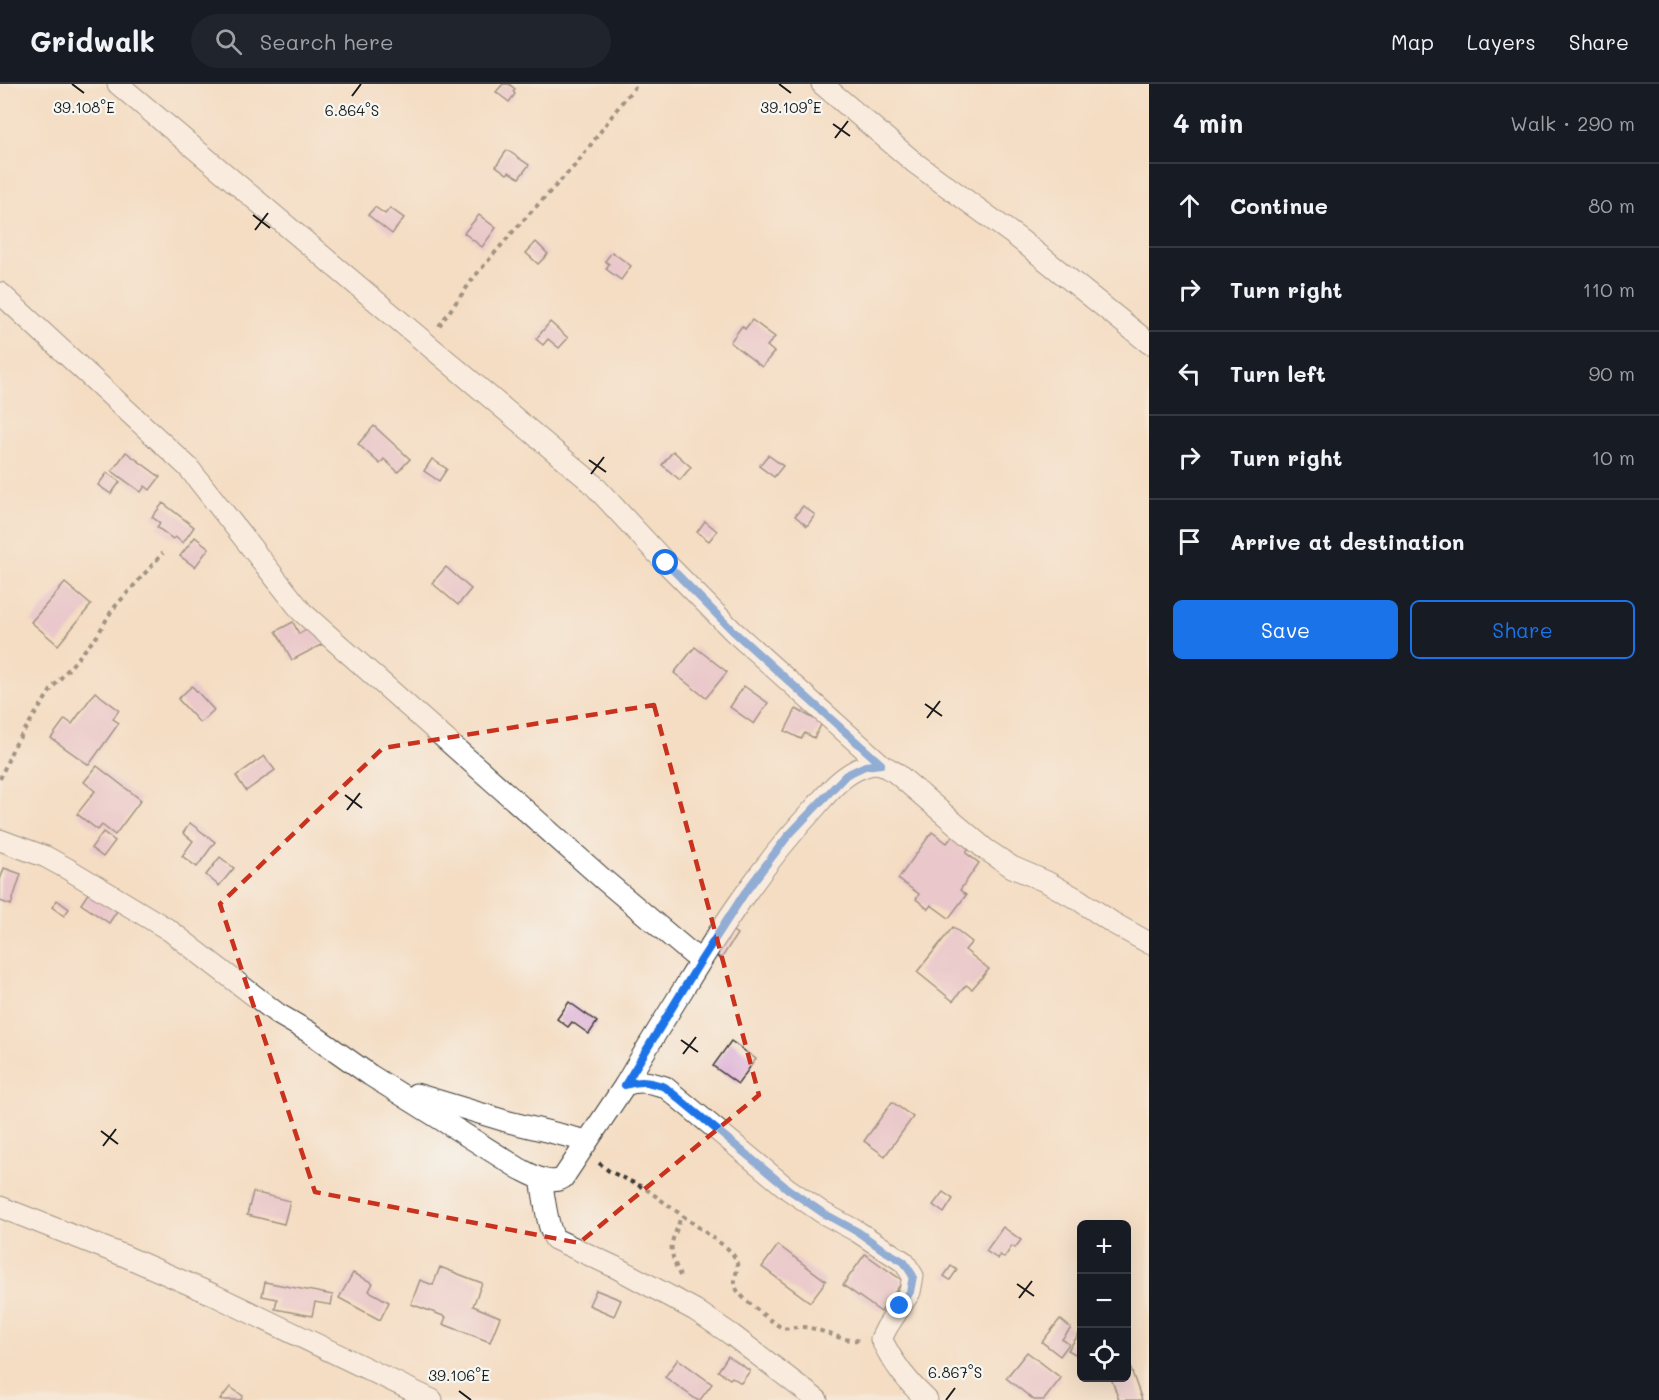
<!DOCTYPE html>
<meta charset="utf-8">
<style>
body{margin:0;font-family:Mali,sans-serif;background:#20242c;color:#f1f3f6}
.controls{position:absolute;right:18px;bottom:18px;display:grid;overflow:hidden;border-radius:9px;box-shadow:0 6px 24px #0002}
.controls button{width:54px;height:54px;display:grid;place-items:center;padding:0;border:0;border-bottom:2px solid #363941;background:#171b24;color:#f1f3f6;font:30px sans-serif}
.stop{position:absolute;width:18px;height:18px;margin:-14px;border:4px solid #1a73e8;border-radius:50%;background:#fff}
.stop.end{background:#1a73e8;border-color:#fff;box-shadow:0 2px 6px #0008}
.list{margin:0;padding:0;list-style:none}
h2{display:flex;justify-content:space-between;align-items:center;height:78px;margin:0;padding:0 24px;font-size:26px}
h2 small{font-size:20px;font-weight:400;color:#9ea1a6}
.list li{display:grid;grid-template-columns:39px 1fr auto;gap:18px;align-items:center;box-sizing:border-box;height:84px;padding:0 24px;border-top:2px solid #363941}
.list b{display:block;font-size:22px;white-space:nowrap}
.list em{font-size:20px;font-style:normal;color:#9ea1a6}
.actions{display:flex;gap:12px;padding:18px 24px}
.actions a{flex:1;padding:14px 0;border:2px solid #1a73e8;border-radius:9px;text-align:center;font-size:21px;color:#1a73e8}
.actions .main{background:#1a73e8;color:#fff}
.icon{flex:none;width:33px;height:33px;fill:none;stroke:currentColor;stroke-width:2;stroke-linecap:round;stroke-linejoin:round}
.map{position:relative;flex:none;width:1149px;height:1316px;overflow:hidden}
header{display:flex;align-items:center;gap:36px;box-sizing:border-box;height:84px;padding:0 30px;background:#171b24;border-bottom:2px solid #363941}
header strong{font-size:28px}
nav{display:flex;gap:33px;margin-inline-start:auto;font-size:21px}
.search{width:420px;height:54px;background:#20242c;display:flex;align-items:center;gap:15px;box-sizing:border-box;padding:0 21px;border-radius:33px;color:#9ea1a6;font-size:22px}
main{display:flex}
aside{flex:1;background:#171b24}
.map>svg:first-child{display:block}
.building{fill:#ddaed4}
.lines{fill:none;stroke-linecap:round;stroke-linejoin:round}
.street-casing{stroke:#3c3935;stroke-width:23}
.path{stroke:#3c3935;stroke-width:4;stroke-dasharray:4.5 4.5;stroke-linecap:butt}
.street{stroke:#fff;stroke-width:21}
.route{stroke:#1a73e8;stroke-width:8}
.marked{fill:none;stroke:#c8321e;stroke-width:4.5;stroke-dasharray:12 8;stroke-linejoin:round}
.ticks{fill:none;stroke:#1c1c1c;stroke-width:2}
.ticks-label{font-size:15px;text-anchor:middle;fill:#1c1c1c;stroke:#f6f6f2;stroke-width:4.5;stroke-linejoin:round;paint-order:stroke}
</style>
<header>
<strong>Gridwalk</strong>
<div class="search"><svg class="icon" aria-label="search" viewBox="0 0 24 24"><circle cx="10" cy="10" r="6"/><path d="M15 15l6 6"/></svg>Search here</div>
<nav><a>Map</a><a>Layers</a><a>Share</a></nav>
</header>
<main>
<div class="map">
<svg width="1149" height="1316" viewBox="0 0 1149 1316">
<rect width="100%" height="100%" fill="#f6f6f2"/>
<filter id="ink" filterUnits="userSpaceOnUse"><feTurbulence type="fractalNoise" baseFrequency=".0167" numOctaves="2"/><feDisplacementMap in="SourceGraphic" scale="12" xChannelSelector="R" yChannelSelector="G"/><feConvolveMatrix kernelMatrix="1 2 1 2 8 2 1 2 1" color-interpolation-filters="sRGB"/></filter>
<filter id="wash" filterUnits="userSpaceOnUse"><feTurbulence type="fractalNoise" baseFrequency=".008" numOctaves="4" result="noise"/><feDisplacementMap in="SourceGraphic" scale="24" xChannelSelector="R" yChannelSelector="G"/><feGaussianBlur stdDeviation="1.35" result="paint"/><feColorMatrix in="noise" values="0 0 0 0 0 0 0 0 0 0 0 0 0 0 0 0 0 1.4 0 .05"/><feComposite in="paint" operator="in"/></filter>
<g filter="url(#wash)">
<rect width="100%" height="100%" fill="#f4ddc3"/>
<g id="blocks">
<!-- building -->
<g class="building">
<path d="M503 0H509L515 5 513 7 515 10 509 18 496 8Z"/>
<path d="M507 66 529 81 519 94 509 88 507 90 496 82Z"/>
<path d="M375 123 385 130 390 124 404 134 392 150 368 131Z"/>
<path d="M479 131 496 144 482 163 464 149Z"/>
<path d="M536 158 548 170 538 180 526 169Z"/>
<path d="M612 168 631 182 621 196 606 185 609 180 605 177Z"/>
<path d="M752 236 775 253 767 262 774 268 762 283 730 258 742 242 745 245Z"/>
<path d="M550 238 568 254 559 264 548 255 543 261 536 255Z"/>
<path d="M374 342 410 375 398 388 384 375 380 380 358 360Z"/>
<path d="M673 367 691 383 680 396 662 381Z"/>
<path d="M126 368 160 393 150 406 145 402 141 408 112 387Z"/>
<path d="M768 371 783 382 774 393 759 382Z"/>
<path d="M432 375 447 385 439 397 424 387Z"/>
<path d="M107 389 120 398 111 410 98 401Z"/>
<path d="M163 419 194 443 183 459 175 453 173 455 157 443 160 439 152 433Z"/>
<path d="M803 422 815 431 807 442 795 432Z"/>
<path d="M705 437 717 447 709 457 697 448Z"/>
<path d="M195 453 209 464 195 483 180 472Z"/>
<path d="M446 483 471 505 458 521 432 499Z"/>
<path d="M65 499 91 521 58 561 31 538Z"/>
<path d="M293 538 299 550 313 542 323 560 292 576 276 547Z"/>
<path d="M695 563 727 588 706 614 674 589Z"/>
<path d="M192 602 214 626 200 639 178 615Z"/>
<path d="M744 602 768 619 754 640 730 623Z"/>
<path d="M95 608 119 626 113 635 119 639 89 681 51 654 65 635 72 640Z"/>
<path d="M796 625 822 639 814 654 805 649 801 655 785 647Z"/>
<path d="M264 672 275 686 246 707 236 692Z"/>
<path d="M97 682 141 716 115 751 102 741 98 746 77 730 95 707 84 698Z"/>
<path d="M190 739 215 758 197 783 182 772 193 757 183 749Z"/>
<path d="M103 748 115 757 103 773 91 764Z"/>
<path d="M932 748 947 759 954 750 971 762 966 769 979 779 960 806 966 811 949 834 931 821 928 825 916 815 919 810 898 795Z"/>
<path d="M220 773 234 784 219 802 206 791Z"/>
<path d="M4 784 21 790 11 821 0 817V796Z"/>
<path d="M91 805 119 824 109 839 81 820Z"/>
<path d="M57 816 69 825 64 832 52 823Z"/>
<path d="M727 843 737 850 721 875 710 868Z"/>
<path d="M953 843 972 858 965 866 989 885 972 905 966 901 953 917 917 888Z"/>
<path d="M569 918 597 938 589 950 572 938 568 943 557 935Z"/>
<path d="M731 957 756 975 738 1000 713 982Z"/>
<path d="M892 1018 913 1033 885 1072 864 1057Z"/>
<path d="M253 1108 290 1117 284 1140 247 1131Z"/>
<path d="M943 1108 953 1115 944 1129 933 1121Z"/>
<path d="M1003 1143 1021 1156 1015 1164 1012 1162 1004 1174 1000 1171 998 1175 986 1167Z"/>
<path d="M778 1161 826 1197 810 1218 762 1183Z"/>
<path d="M865 1170 903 1197 881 1228 843 1201Z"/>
<path d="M951 1182 957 1186 950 1196 944 1192Z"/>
<path d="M440 1183 482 1199 473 1222 500 1233 490 1258 443 1240 446 1233 411 1220 420 1196 433 1201Z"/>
<path d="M353 1189 373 1199 369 1207 389 1218 380 1236 339 1214Z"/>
<path d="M265 1198 333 1211 331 1221 315 1218 312 1232 275 1225 277 1215 262 1212Z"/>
<path d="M596 1206 621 1216 614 1232 589 1221Z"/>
<path d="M1060 1235 1071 1244 1062 1255 1069 1260 1060 1272 1042 1258Z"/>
<path d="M1079 1250 1082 1251V1274L1068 1266Z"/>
<path d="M1027 1268 1061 1294 1044 1316H1034L1006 1294Z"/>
<path d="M728 1272 750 1287 741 1299 732 1293 730 1295 718 1287Z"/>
<path d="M678 1275 712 1300 700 1316H697L665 1293Z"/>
<path d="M1128 1277 1142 1316H1119L1111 1294H1126V1278Z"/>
<path d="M230 1303 243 1312 241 1316H220Z"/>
</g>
</g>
</g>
<g filter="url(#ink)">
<use href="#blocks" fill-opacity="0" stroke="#3c3935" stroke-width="1.5"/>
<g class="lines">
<defs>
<g id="street">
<path d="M118 0 591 398 666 479 733 547 881 680"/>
<path d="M822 0 915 79 1018 154 1149 259"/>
<path d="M0 209 188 383 302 528 603 795 700 877"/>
<path d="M0 756 46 773 68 785 169 846 278 930 309 948 370 991 520 1085C532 1091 550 1102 563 1094L625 1001C640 996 650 998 665 1003L788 1105 823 1129 858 1148 904 1178 913 1192 910 1208 887 1243 881 1255C893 1279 907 1298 927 1316"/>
<path d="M625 1001C644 968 664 936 684 904 722 842 762 781 812 727 827 710 841 691 863 683 878 677 884 682 896 689L985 765 1012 783 1047 798 1079 816 1113 839 1149 859"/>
<path d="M416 1010 509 1038 587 1057"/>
<path d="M541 1095C544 1110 547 1144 555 1155L615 1183 695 1226 732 1251 817 1316"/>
<path d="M0 1123 125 1172 214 1211 432 1316"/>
</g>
</defs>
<!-- street casing -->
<use href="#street" class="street-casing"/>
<!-- path -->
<g class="path">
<path d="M439 242 475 192 517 143 578 78 626 13 638 0"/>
<path d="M0 695 13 664 53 603 97 552 112 526 163 469"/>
<path d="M599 1079 609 1087 646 1105 727 1164C748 1184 729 1189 737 1206 740 1213 776 1242 783 1244 789 1246 795 1242 801 1243 821 1243 839 1258 860 1256"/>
<path d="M680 1192C676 1182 670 1170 672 1159 674 1148 679 1145 680 1132"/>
</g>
<!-- street -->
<use href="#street" class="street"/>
</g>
</g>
<g class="lines" filter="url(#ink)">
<!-- route -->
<path class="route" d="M666 479 733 547 881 680 865 682 846 691 787 753 744 810 700 878 625 1001C640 996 650 998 665 1003L788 1105 823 1129 858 1148 882 1165 904 1178 913 1192 910 1208 900 1222"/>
</g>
<!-- marked area -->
<path d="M0 0H1149V1316H0ZM654 621 759 1011 579 1159 315 1108 220 820 383 664Z" fill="#f4ddc3" fill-opacity=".55" fill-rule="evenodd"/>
<path class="marked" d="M654 621 759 1011 579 1159 315 1108 220 820 383 664Z"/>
<!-- ticks -->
<path class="ticks" d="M72 0 84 9M779 0 791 9M352 12 361 0M833 40 850 52M835 54 848 37M253 131 270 144M255 146 268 129M589 376 606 388M591 390 604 373M925 620 942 632M927 634 940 617M345 711 362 724M347 726 360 709M681 956 698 968M683 970 696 953M101 1047 118 1060M103 1062 116 1045M1017 1200 1034 1212M1019 1214 1032 1197M459 1307 471 1316M946 1316 955 1304"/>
<g class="ticks-label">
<text x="84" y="29">39.108°E</text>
<text x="791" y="29">39.109°E</text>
<text x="352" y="32">6.864°S</text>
<text x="955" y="1294">6.867°S</text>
<text x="459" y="1297">39.106°E</text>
</g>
</svg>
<div class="controls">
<button>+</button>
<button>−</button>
<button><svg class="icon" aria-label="locate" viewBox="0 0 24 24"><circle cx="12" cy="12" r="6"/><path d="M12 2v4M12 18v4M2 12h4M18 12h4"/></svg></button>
</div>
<div class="stop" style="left:666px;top:479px"></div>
<div class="stop end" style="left:900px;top:1222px"></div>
</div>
<aside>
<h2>4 min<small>Walk · 290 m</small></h2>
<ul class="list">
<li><svg class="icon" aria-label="ahead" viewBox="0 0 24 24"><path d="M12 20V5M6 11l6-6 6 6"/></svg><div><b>Continue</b></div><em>80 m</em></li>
<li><svg class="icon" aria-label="right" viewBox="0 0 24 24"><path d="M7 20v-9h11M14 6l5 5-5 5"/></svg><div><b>Turn right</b></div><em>110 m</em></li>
<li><svg class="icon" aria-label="left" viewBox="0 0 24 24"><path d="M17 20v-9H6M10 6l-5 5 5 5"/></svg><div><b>Turn left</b></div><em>90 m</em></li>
<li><svg class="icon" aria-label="right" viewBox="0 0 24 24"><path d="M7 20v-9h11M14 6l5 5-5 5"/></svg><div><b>Turn right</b></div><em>10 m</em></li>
<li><svg class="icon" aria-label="arrive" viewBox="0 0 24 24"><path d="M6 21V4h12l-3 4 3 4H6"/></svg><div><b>Arrive at destination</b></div></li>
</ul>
<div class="actions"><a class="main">Save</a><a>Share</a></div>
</aside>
</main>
